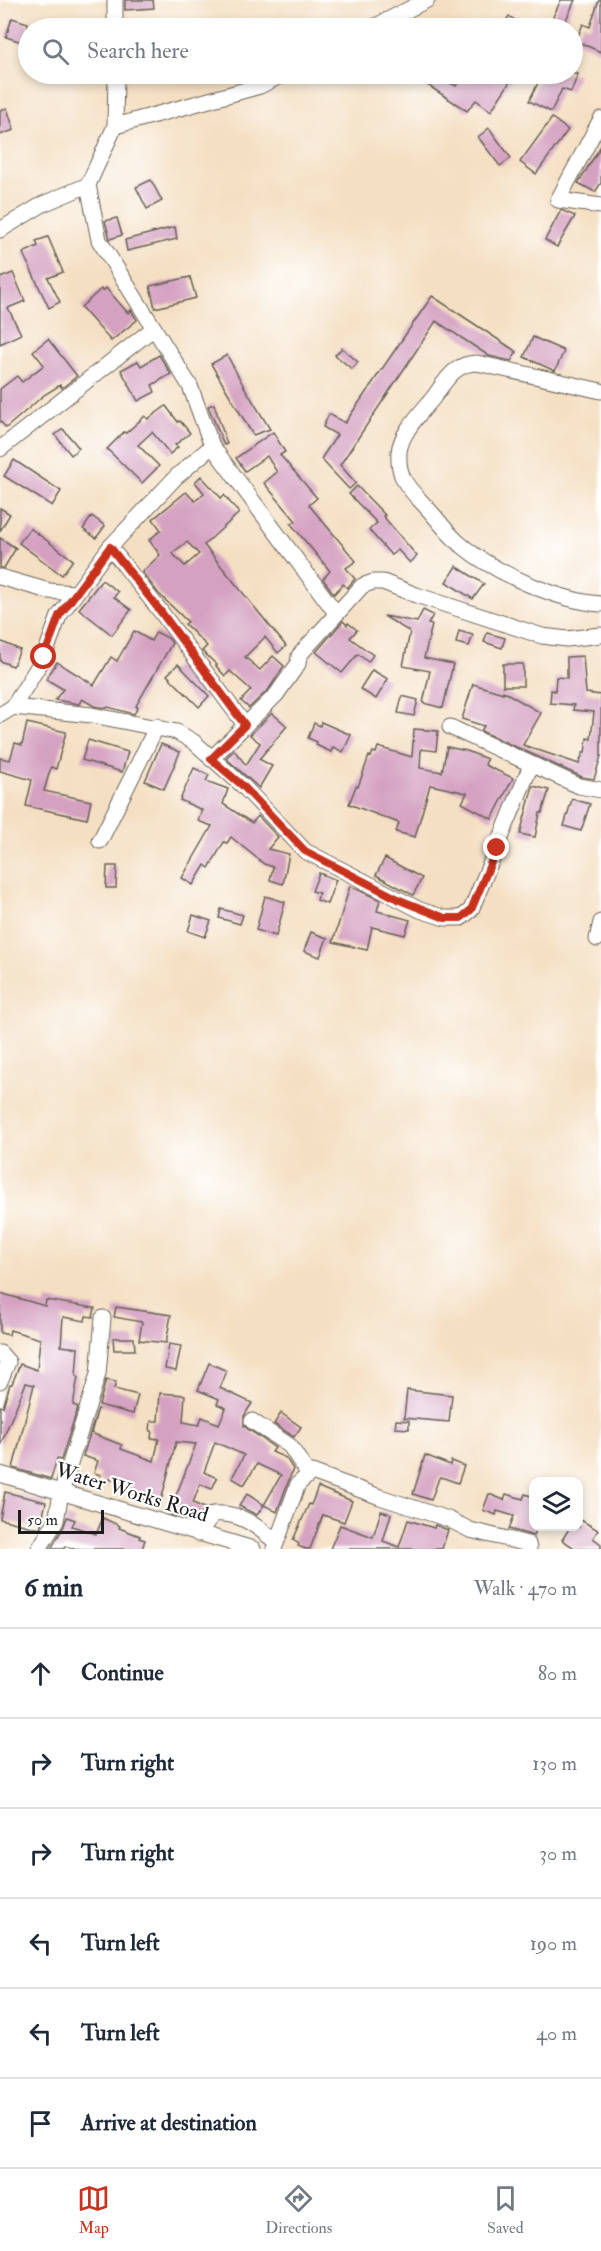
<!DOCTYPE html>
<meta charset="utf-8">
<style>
body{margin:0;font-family:"IM FELL Double Pica",serif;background:#f2f2f3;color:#1f2937}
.controls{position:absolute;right:18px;bottom:18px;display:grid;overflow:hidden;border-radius:12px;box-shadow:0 3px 9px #0003}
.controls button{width:54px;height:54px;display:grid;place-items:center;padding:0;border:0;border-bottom:2px solid #e0e1e3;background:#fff;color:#1f2937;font:30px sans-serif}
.scale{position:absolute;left:18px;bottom:15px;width:86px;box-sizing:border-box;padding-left:6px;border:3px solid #1c1c1c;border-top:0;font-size:16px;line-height:21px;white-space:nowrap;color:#1c1c1c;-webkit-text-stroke:4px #fff;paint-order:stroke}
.stop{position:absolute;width:18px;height:18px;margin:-14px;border:4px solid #c8321e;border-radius:50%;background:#fff}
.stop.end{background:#c8321e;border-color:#fff;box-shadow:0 2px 6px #0008}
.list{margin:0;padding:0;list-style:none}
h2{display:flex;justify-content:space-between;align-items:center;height:78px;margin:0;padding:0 24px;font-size:26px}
h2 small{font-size:20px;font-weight:400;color:#747a83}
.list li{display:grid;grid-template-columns:39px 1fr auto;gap:18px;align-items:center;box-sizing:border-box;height:90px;padding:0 24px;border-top:2px solid #e0e1e3}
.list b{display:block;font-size:22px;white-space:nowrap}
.list em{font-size:20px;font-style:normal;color:#747a83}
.icon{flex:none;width:33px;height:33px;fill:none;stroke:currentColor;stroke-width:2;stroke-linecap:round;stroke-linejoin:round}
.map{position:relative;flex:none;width:601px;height:1549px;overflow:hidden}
.search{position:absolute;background:#fff;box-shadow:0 3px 9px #0003;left:18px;right:18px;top:18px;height:66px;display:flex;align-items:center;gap:15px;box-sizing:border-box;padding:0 21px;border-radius:33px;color:#747a83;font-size:22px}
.sheet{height:618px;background:#fff}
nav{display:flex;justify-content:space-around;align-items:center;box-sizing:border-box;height:84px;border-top:2px solid #e0e1e3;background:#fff;font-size:16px;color:#747a83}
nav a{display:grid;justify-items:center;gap:3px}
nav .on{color:#c8321e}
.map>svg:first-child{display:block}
.building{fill:#d4a1c1;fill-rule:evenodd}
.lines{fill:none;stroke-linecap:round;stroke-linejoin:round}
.minor-casing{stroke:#686056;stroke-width:17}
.minor{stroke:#fff;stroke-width:15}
.route{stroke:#c8321e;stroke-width:8}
.labels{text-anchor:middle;stroke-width:4.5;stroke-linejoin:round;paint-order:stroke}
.street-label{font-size:21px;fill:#1c1c1c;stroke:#fff}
</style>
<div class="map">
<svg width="601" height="1549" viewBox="0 0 601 1549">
<rect width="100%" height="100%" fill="#fff"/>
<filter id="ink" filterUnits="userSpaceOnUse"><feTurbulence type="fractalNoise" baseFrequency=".0167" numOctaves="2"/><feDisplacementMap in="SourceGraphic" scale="12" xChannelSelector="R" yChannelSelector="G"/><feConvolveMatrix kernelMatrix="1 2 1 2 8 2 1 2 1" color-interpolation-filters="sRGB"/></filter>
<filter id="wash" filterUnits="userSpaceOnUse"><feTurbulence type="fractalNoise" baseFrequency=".008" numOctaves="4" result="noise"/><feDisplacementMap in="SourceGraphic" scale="24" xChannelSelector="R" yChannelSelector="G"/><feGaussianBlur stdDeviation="1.35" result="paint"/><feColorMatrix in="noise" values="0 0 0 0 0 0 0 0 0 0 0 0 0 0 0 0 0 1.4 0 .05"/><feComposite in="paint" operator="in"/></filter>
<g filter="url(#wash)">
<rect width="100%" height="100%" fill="#f4dfc2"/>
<g id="blocks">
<!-- building -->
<g class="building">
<path d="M125 0H153L154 8 125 10Z"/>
<path d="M561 0H575L565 22 553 17Z"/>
<path d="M599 0H601V52L576 41 583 24 590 27Z"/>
<path d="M509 16 527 28H501Z"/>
<path d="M12 18 28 23V44L6 37Z"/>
<path d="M433 74 456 86 465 74H515L491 111 476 100 467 111 426 84Z"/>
<path d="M522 74H578L571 92 562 89 551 112 529 101 539 81Z"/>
<path d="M7 108 14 130 0 135V110Z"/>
<path d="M552 118 568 130 536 174 520 162Z"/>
<path d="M489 128 511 158 500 166 478 137Z"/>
<path d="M601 146V183L595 192 578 183Z"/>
<path d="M151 180 162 201 147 209 136 187Z"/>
<path d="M561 210 575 216 557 247 545 240Z"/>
<path d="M117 218 122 235 110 239 105 221Z"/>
<path d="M175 227 177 239 127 251 125 240Z"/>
<path d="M48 237 63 272 48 278 60 302 49 308 23 253 38 246 36 241Z"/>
<path d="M13 273 25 301 8 308 21 334 0 344V278Z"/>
<path d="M190 277 196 298 155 308 150 286Z"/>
<path d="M106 288 128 313 131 310 137 320 111 341 81 307 101 289 103 291Z"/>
<path d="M432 296 517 352 511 361 489 356 436 321 340 465 356 483 349 489 321 459 337 435 323 427 329 414 345 423Z"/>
<path d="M533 337 564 351 555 371 524 357Z"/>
<path d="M48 339 77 376 62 388 60 385 44 395 6 428 0 421V389L17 376 22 382 44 365 33 351Z"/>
<path d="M342 348 358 362 352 369 335 355Z"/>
<path d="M159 355 171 374 152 385 155 392 138 401 121 370 138 361 141 366Z"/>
<path d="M227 355 243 385 270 429 253 435 211 364Z"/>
<path d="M214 404 227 444 224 445 208 406Z"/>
<path d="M166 406 178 422 180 421 190 433 175 445 178 447 170 454 152 432 138 445 159 466 142 483 107 449 124 432 126 433 145 416 148 419Z"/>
<path d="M63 429 79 448 71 455 55 435Z"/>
<path d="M273 432 285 452 280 455 317 498 309 505 356 561 346 568 355 579 347 588 343 584 334 594 323 579 330 571 291 524 296 521 264 483 277 472 267 456 245 471 236 458Z"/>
<path d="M14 460 61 491 52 506 4 476Z"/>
<path d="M201 476 221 498 224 495 239 513 204 545 286 646 278 653 265 637 245 657 260 670 273 656 284 666 269 689 249 708 241 701 251 690 230 671 225 676 216 666 217 665 202 651 207 646 185 624 188 622 159 594 142 572 160 555 149 540 161 530 153 519 186 492 195 501 204 493 195 482ZM187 542 199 554 185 566 172 553Z"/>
<path d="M357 486 385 515 383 516 417 556 410 563 398 550 391 555 369 530 377 523 349 494Z"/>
<path d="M0 508 10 514 0 531Z"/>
<path d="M92 516 105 526 96 538 83 529Z"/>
<path d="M30 528 73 560 62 575 19 543Z"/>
<path d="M0 538 16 548 4 568H0Z"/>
<path d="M456 566 484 584 473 599 446 582Z"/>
<path d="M102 580 118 592 114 597 131 610 112 635 79 609Z"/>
<path d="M423 610 433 615 428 624 432 625 424 658 453 664 443 708 423 703 430 671 403 666 410 632 384 616 417 622Z"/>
<path d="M343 621 347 625 348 623 357 630 350 638 373 655 368 662 358 654 342 673 316 652Z"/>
<path d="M134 631 151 641 156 632 168 638 172 643 136 706 138 707 134 714 108 707 107 708 94 706 82 699 79 704 55 700 63 689 46 679 57 662 94 685 111 657 117 661Z"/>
<path d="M459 631 473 635 469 646 456 643Z"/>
<path d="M487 633 505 638 502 648 484 642Z"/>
<path d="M0 641 20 650 13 666 0 661Z"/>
<path d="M583 656 586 693 601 695V756L594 779 582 777 481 731 484 726 462 719 473 684 503 693V691L541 713 523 745 579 764 583 753H585L587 738 591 739 594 712 573 710 574 705 550 703 551 690 555 691 556 677 567 678V657Z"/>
<path d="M178 664 209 696 199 707 167 675Z"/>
<rect x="503" y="664" width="20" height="22"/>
<path d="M372 670 388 679 376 699 360 689Z"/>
<path d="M402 696 418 700 414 716 398 713Z"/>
<path d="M272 713 287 726 259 759 272 766 259 788 226 758 234 750 246 765 260 743 250 735Z"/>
<path d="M321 722 351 735 343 752 333 747 331 752 316 745 317 742 308 738 314 723 320 726Z"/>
<path d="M27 723 66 732 56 769 51 767 44 791 91 801 87 819 26 806 32 780 0 771V758L10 760 15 743 22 745Z"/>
<path d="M414 729 438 731 436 751 421 749 420 768 442 772 447 747 467 751 487 759 485 765 513 778 492 819 462 803 467 793 430 785 415 837 396 832 399 823 349 804 356 786 358 787 369 756 371 757 373 752 376 753 378 747 412 757Z"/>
<path d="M88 740 128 752 122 772 82 760Z"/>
<path d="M161 744 180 752 164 789 145 781Z"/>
<path d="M194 768 209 775 206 781 228 789 223 804 252 823 258 816 278 837 268 849 289 854 283 884 270 880 273 867 264 864 231 837 227 843 224 842 209 868 205 865 193 885 182 878 212 826 198 821 202 810 180 800Z"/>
<path d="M533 786 549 790 542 813H540L535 837 520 834Z"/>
<path d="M572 799 590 804 581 831 564 826Z"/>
<path d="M385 858 422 878 413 895 376 875Z"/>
<path d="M107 866H117L116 888H106Z"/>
<path d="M319 873 336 880 327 904 317 900 319 893 312 891Z"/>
<path d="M350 886 380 900 377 911 410 920 405 935 372 927 367 950 333 942Z"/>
<path d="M265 896 285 902 276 936 256 930Z"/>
<path d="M221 909 243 915 240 924 219 918Z"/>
<path d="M193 915 211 921 205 937 188 931Z"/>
<path d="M311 932 327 938 320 957 304 951Z"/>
<path d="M0 1293 45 1306 46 1300 95 1308 93 1317 86 1316 85 1321 63 1317 61 1346 78 1348 76 1376 78 1377 73 1405 78 1407 61 1460 57 1459 51 1479 13 1468 34 1385 26 1383 0 1446V1406L3 1407 10 1384H12L20 1364 37 1370 40 1339 10 1330 9 1335 0 1333Z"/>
<path d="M116 1307 171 1315 166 1343 139 1340 142 1322 114 1317Z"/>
<path d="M113 1338H134L135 1350H114Z"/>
<path d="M169 1344 181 1346 176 1371 165 1369Z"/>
<path d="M209 1363 227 1371 220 1388 252 1403 244 1416V1426L275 1448 272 1452 286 1458 293 1469 277 1512 264 1505 281 1475 257 1464 244 1485 232 1478 244 1455 215 1442 204 1472 217 1478 212 1489 200 1484 193 1503 205 1508 197 1519 188 1515 186 1519 169 1514 196 1444 176 1442 160 1505 128 1494 130 1487 110 1479 108 1483 99 1480 101 1475 94 1473 98 1461 83 1456 98 1408 91 1433 122 1445 121 1449 154 1461 159 1439 151 1438 152 1431H150L151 1421H158L160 1393 185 1395 183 1422 199 1425 202 1417 219 1424 226 1408 217 1404 219 1399 198 1390Z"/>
<path d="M106 1380 116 1382 114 1389 138 1395 133 1414 99 1405Z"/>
<path d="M407 1390 452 1395 449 1422 404 1418Z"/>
<path d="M281 1413 301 1427 294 1437 274 1424Z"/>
<path d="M396 1420 409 1421V1429L395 1428Z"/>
<path d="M425 1455 450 1465 451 1461 464 1466 458 1483 441 1477 439 1478 431 1500 413 1494Z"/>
<path d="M318 1487 352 1501 344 1522 323 1515 310 1549H306L298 1546 299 1544 293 1540 309 1504 311 1505Z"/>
<path d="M5 1492 46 1502 40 1529 0 1519Z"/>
<path d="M247 1494 264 1505 257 1515 239 1506Z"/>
<path d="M489 1494 504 1500 506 1494 523 1499 525 1494 534 1497V1527H537L534 1536 509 1529 514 1516 497 1511 496 1515 483 1510Z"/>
<path d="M381 1511 391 1514 383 1541 399 1547 408 1520 434 1528 435 1525 448 1530 442 1549H330L340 1525 373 1537Z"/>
<path d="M67 1517 75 1520 72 1526 96 1534 103 1518 120 1526 119 1528 140 1536 139 1538 145 1540 142 1549H73L65 1546 64 1549H51L64 1526Z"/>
<path d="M579 1519 598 1530 593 1538 601 1544V1549H576L562 1540 570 1527H579Z"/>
</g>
</g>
</g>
<g filter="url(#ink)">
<use href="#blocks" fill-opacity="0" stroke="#686056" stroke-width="1.5"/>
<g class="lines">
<defs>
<g id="minor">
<path d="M115 0V28"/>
<path d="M372 28 427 0"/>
<path d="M116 74 115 126 88 185 99 240 190 386 212 446 336 613"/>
<path d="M601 119 558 200 601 206"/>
<path d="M115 126 260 86 284 74"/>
<path d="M0 230 43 204 88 185"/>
<path d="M601 391 477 363C454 363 445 382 433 398 421 413 401 432 399 452 397 481 411 490 429 510 439 521 448 534 460 544 493 572 558 601 601 604"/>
<path d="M0 449 154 328"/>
<path d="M110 547 161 612 245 725"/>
<path d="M0 577 49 591 74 593"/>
<path d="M13 707 92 715 177 732 194 742 243 786 305 851 420 910 445 918H461L471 910 531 765"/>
<path d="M0 715 13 707 44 657 59 616 110 547 176 477 212 446"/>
<path d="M450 727 579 786 601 790"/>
<path d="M211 759 276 695 298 664 299 656 304 650 362 586 373 582H383L416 595 542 636 567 639 601 635"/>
<path d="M100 841 157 726"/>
<path d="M597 939 601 922"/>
<path d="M0 1353 8 1362 0 1381"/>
<path d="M252 1421 290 1446 308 1474"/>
<path d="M0 1474 253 1549"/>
<path d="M198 1534 213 1514C239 1511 257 1526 276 1542"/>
<path d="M39 1549 56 1521 61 1493 98 1374 103 1318"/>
<path d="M274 1549 298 1484 312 1472 380 1497 448 1519 470 1530 528 1544 529 1549"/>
</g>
</defs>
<!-- minor casing -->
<use href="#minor" class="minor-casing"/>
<!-- minor -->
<use href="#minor" class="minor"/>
</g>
</g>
<g class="lines" filter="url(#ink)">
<!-- route -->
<path class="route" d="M44 657 59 616 110 547 161 612 245 725 211 759 243 786 305 851 402 901 445 918H461L471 910 497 848"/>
</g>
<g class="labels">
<!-- street labels -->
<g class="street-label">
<text transform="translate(132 1492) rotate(17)" y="7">Water Works Road</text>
</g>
</g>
</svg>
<div class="controls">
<button><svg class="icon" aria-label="layers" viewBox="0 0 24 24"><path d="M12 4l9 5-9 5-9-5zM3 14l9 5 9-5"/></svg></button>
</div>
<div class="scale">50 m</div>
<div class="stop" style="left:44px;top:657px"></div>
<div class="stop end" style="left:497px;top:848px"></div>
<div class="search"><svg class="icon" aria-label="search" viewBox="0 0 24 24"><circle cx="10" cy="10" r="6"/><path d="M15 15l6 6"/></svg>Search here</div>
</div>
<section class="sheet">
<h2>6 min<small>Walk · 470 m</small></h2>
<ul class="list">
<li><svg class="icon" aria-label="ahead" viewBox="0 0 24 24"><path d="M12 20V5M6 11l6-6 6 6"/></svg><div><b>Continue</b></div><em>80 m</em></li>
<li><svg class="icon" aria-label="right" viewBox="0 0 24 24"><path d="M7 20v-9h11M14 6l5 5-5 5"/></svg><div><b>Turn right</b></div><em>130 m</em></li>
<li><svg class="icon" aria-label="right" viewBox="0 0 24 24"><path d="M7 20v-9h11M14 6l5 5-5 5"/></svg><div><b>Turn right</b></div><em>30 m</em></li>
<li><svg class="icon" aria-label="left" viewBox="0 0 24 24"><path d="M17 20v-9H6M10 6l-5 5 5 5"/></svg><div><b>Turn left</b></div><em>190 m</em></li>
<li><svg class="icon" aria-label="left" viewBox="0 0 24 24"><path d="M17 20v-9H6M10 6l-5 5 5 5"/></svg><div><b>Turn left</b></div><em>40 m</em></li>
<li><svg class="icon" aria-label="arrive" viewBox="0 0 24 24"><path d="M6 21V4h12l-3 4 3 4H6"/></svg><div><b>Arrive at destination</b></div></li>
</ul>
</section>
<nav>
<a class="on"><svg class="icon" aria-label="map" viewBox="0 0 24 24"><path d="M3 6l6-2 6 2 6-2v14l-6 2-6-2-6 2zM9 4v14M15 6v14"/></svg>Map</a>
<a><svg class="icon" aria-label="directions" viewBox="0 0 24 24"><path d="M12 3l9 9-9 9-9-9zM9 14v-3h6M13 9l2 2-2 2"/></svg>Directions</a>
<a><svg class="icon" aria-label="saved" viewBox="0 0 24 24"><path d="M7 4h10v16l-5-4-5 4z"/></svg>Saved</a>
</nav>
